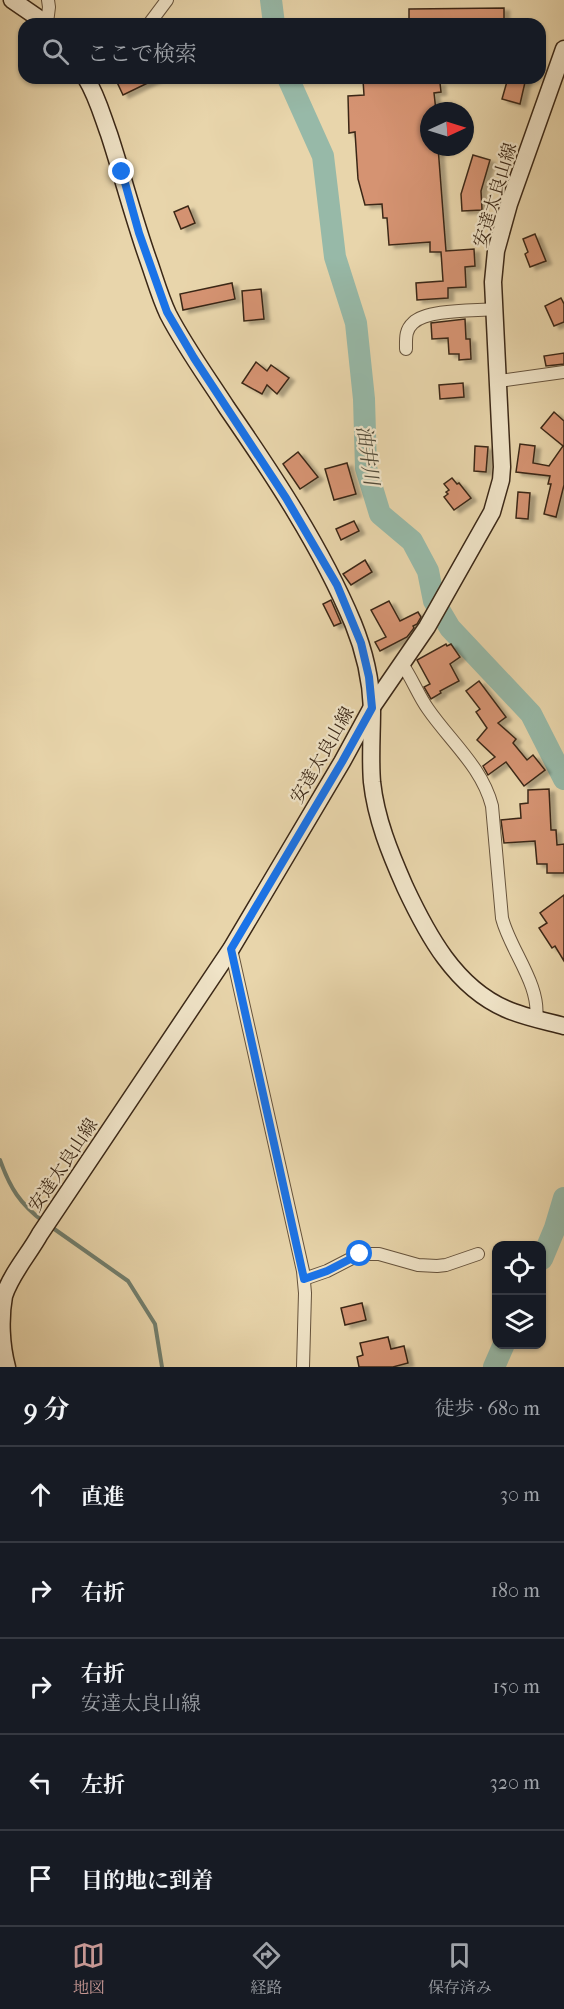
<!DOCTYPE html>
<html lang="ja">
<meta charset="utf-8">
<style>
body{margin:0;font-family:"IM FELL French Canon","Noto Serif JP",serif;background:#242831;color:#f1f3f6}
.controls{position:absolute;right:18px;bottom:18px;display:grid;overflow:hidden;border-radius:12px;box-shadow:0 2px 4px #0004}
.controls button{width:54px;height:54px;display:grid;place-items:center;padding:0;border:0;border-bottom:2px solid #363941;background:#171b24;color:#f1f3f6;font:30px sans-serif}
.compass{position:absolute;left:420px;top:102px;width:54px;height:54px;border-radius:50%;background:#171b24;box-shadow:0 2px 4px #0004;rotate:86deg}
.stop{position:absolute;width:18px;height:18px;margin:-14px;border:4px solid #1a73e8;border-radius:50%;background:#fff}
.stop.end{background:#1a73e8;border-color:#fff;box-shadow:0 2px 6px #0008}
.list{margin:0;padding:0;list-style:none}
h2{display:flex;justify-content:space-between;align-items:center;height:78px;margin:0;padding:0 24px;font-size:26px}
h2 small{font-size:20px;font-weight:400;color:#9ea1a6}
.list li{display:grid;grid-template-columns:39px 1fr auto;gap:18px;align-items:center;box-sizing:border-box;height:96px;padding:0 24px;border-top:2px solid #363941}
.list b{display:block;font-size:22px;white-space:nowrap}
.list p{margin:0;font-size:20px;white-space:nowrap;color:#9ea1a6}
.list em{font-size:20px;font-style:normal;color:#9ea1a6}
.icon{flex:none;width:33px;height:33px;fill:none;stroke:currentColor;stroke-width:2;stroke-linecap:round;stroke-linejoin:round}
.map{position:relative;flex:none;width:564px;height:1367px;overflow:hidden}
.search{position:absolute;background:#171b24;box-shadow:0 2px 4px #0004;left:18px;right:18px;top:18px;height:66px;display:flex;align-items:center;gap:15px;box-sizing:border-box;padding:0 21px;border-radius:18px;color:#9ea1a6;font-size:22px}
.sheet{height:558px;background:#171b24}
nav{display:flex;justify-content:space-around;align-items:center;box-sizing:border-box;height:84px;border-top:2px solid #363941;background:#171b24;font-size:16px;color:#9ea1a6}
nav a{display:grid;justify-items:center;gap:3px}
nav .on{color:#c59692}
.map>svg:first-child{display:block}
.lines{fill:none;stroke-linecap:round;stroke-linejoin:round}
.stream{stroke:#727f6e;stroke-width:4}
.river{stroke:#97b9a8;stroke-width:22}
.building{fill:#d59372;stroke:#3b2817;stroke-width:1.5;filter:url(#shadow)}
.street-casing{stroke:#66533c;stroke-width:14}
.secondary-casing{stroke:#3b2817;stroke-width:19}
.street{stroke:#f0e4c8;stroke-width:12}
.secondary{stroke:#f0e4c8;stroke-width:16}
.route{stroke:#1a73e8;stroke-width:8}
.labels{text-anchor:middle;stroke-width:4.5;stroke-linejoin:round;paint-order:stroke}
.street-label{font-size:18px;fill:#3b2817;stroke:#f0e4c8}
.water-label{font-size:20px;font-style:italic;fill:#524c3b;stroke:#f0e4c8}
</style>
<div class="map">
<svg width="564" height="1367" viewBox="0 0 564 1367">
<defs>
<filter id="shadow"><feDropShadow dx="5.5" dy="3" stdDeviation="1.5" flood-color="#0004"/></filter>
</defs>
<rect width="100%" height="100%" fill="#e8d5ab"/>
<filter id="stains"><feTurbulence type="fractalNoise" baseFrequency=".00333" numOctaves="4"/><feColorMatrix values="0 0 0 0 .2 0 0 0 0 .09 0 0 0 0 .02 0 0 0 .5 -.17"/></filter>
<radialGradient id="worn" r=".72"><stop offset=".6" stop-color="#630" stop-opacity="0"/><stop offset="1" stop-color="#630" stop-opacity=".3"/></radialGradient>
<g class="lines">
<!-- stream -->
<g class="stream">
<path d="M0 1160C10 1188 20 1204 44 1222"/>
<path d="M50 1226 128 1281 155 1324 162 1367"/>
</g>
<!-- river -->
<g class="river">
<path d="M271 0 274 24"/>
<path d="M288 78 323 156 335 257 356 323 364 399 366 468 380 514 412 541 428 571 434 601 450 628 531 714 564 779"/>
<path d="M542 1259 555 1228 564 1198"/>
<path d="M494 1367 504 1344"/>
</g>
</g>
<!-- building -->
<g class="building">
<path d="M504 8V24H409V9Z"/>
<path d="M115 78H158L123 95Z"/>
<path d="M387 78H433L434 83H440L441 92 434 93 436 111H429V147H438L446 251 474 249 475 266 465 267 466 287 448 288V298L417 300 416 283 443 281 441 252H430V242L389 245 387 218H383L382 204 365 205 358 179 355 132 349 133 348 96 364 95 363 80Z"/>
<path d="M508 78H526L520 104 502 99Z"/>
<path d="M473 155 490 160 481 191 482 210 462 211 461 194Z"/>
<path d="M188 206 195 223 181 229 174 212Z"/>
<path d="M535 234 546 261 530 267 525 254 528 252 523 239Z"/>
<path d="M232 283 235 299 183 310 180 294Z"/>
<path d="M261 289 264 319 244 321 242 291Z"/>
<path d="M561 298 564 304V322L554 326 545 306Z"/>
<path d="M465 319 466 339H470L471 359 459 360V354H449L448 338 432 339 431 323Z"/>
<path d="M564 353V364L546 366 544 356Z"/>
<path d="M256 362 267 371 271 365 289 378 277 394 267 385 262 394 242 383Z"/>
<path d="M463 383 464 397 440 399 439 385Z"/>
<path d="M554 412 564 421V485L556 517 544 514 551 484H548L550 476 516 472 520 444 535 446 533 463 549 466 563 446 541 428Z"/>
<path d="M475 446 488 447 486 472 474 471Z"/>
<path d="M298 452 318 477 300 489 283 464Z"/>
<path d="M347 463 356 494 334 500 325 469Z"/>
<path d="M452 478 457 484 459 483 471 498 454 510 444 497 448 494 446 492 449 490 444 484Z"/>
<path d="M518 492 530 493 528 519 516 518Z"/>
<path d="M354 521 359 531 341 540 336 529Z"/>
<path d="M365 560 372 572 351 585 343 574Z"/>
<path d="M331 600 341 623 334 626 323 604Z"/>
<path d="M389 601 400 621 418 612 421 617 417 624 413 626 414 628 407 637 380 651 375 642 386 637 371 610Z"/>
<path d="M446 644 447 646 451 644 460 657 450 664 459 681 440 691 441 693 431 699 424 687 430 684 417 660Z"/>
<path d="M479 681 506 717 498 723 516 739 513 743 527 760 533 755 545 770 524 786 506 762 488 775 483 766 495 757 477 740 487 728 476 712 480 709 466 691Z"/>
<path d="M549 789 551 830H556L557 845 564 844V873H547V864H537L535 841 504 843 501 820 521 818 520 804 528 803V790Z"/>
<path d="M564 895V961L555 946 552 948 539 928 547 923 540 913Z"/>
<path d="M362 1303 366 1320 345 1325 341 1308Z"/>
<path d="M388 1337 391 1349 404 1346 408 1363 393 1367H359L357 1357 363 1355 360 1343Z"/>
</g>
<g class="lines">
<defs>
<g id="street">
<path d="M47 23 49 7 48 0"/>
<path d="M149 24 167 0"/>
<path d="M406 349C406 339 405 330 413 323 427 309 475 311 495 309"/>
<path d="M499 381 564 372"/>
<path d="M402 664C412 678 418 695 428 709 450 741 482 767 492 806L502 918C510 950 541 985 536 1019"/>
<path d="M231 949 303 1271 305 1293 303 1367"/>
<path d="M304 1279 327 1271 360 1254H379L418 1265 437 1266 446 1265 478 1254"/>
</g>
<g id="secondary">
<path d="M12 0 47 24"/>
<path d="M86 78C97 96 102 115 109 134 123 177 134 220 149 262 155 279 160 297 168 314 185 347 207 377 227 408 274 476 321 547 353 623 364 650 371 680 372 709 372 734 370 758 372 782 376 819 390 853 405 887 427 934 455 987 506 1009 524 1017 545 1021 564 1026"/>
<path d="M7 1367C1 1345 0 1318 4 1296 11 1274 29 1254 40 1234L231 949 342 762 372 707 427 627 492 512 501 480 502 467 493 282 496 251 509 204 564 49"/>
</g>
</defs>
<!-- street casing -->
<use href="#street" class="street-casing"/>
<!-- secondary casing -->
<use href="#secondary" class="secondary-casing"/>
<!-- street -->
<use href="#street" class="street"/>
<!-- secondary -->
<use href="#secondary" class="secondary"/>
</g>
<g class="lines">
<!-- route -->
<path class="route" d="M122 172 139 233 167 312 194 358 286 498 337 585 361 643 369 677 372 708 342 762 231 949 304 1279 327 1271 360 1254"/>
</g>
<g class="labels">
<!-- street labels -->
<g class="street-label">
<text transform="translate(495 195) rotate(-73)" y="6">安達太良山線</text>
<text transform="translate(322 755) rotate(-60)" y="6">安達太良山線</text>
<text transform="translate(63 1165) rotate(-56)" y="6">安達太良山線</text>
</g>
<!-- water labels -->
<g class="water-label">
<text transform="translate(368 455) rotate(82)" y="7">油井川</text>
</g>
</g>
<rect width="100%" height="100%" filter="url(#stains)"/>
<rect width="100%" height="100%" fill="url(#worn)"/>
</svg>
<div class="controls">
<button><svg class="icon" aria-label="locate" viewBox="0 0 24 24"><circle cx="12" cy="12" r="6"/><path d="M12 2v4M12 18v4M2 12h4M18 12h4"/></svg></button>
<button><svg class="icon" aria-label="layers" viewBox="0 0 24 24"><path d="M12 4l9 5-9 5-9-5zM3 14l9 5 9-5"/></svg></button>
</div>
<svg class="compass" viewBox="-18 -18 36 36"><path d="M0-13l5 13h-10z" fill="#e53935"/><path d="M0 13l5-13h-10z" fill="#9ea1a6"/></svg>
<div class="stop" style="left:360px;top:1254px"></div>
<div class="stop end" style="left:122px;top:172px"></div>
<div class="search"><svg class="icon" aria-label="search" viewBox="0 0 24 24"><circle cx="10" cy="10" r="6"/><path d="M15 15l6 6"/></svg>ここで検索</div>
</div>
<section class="sheet">
<h2>9 分<small>徒歩 · 680 m</small></h2>
<ul class="list">
<li><svg class="icon" aria-label="ahead" viewBox="0 0 24 24"><path d="M12 20V5M6 11l6-6 6 6"/></svg><div><b>直進</b></div><em>30 m</em></li>
<li><svg class="icon" aria-label="right" viewBox="0 0 24 24"><path d="M7 20v-9h11M14 6l5 5-5 5"/></svg><div><b>右折</b></div><em>180 m</em></li>
<li><svg class="icon" aria-label="right" viewBox="0 0 24 24"><path d="M7 20v-9h11M14 6l5 5-5 5"/></svg><div><b>右折</b><p>安達太良山線</p></div><em>150 m</em></li>
<li><svg class="icon" aria-label="left" viewBox="0 0 24 24"><path d="M17 20v-9H6M10 6l-5 5 5 5"/></svg><div><b>左折</b></div><em>320 m</em></li>
<li><svg class="icon" aria-label="arrive" viewBox="0 0 24 24"><path d="M6 21V4h12l-3 4 3 4H6"/></svg><div><b>目的地に到着</b></div></li>
</ul>
</section>
<nav>
<a class="on"><svg class="icon" aria-label="map" viewBox="0 0 24 24"><path d="M3 6l6-2 6 2 6-2v14l-6 2-6-2-6 2zM9 4v14M15 6v14"/></svg>地図</a>
<a><svg class="icon" aria-label="directions" viewBox="0 0 24 24"><path d="M12 3l9 9-9 9-9-9zM9 14v-3h6M13 9l2 2-2 2"/></svg>経路</a>
<a><svg class="icon" aria-label="saved" viewBox="0 0 24 24"><path d="M7 4h10v16l-5-4-5 4z"/></svg>保存済み</a>
</nav>
